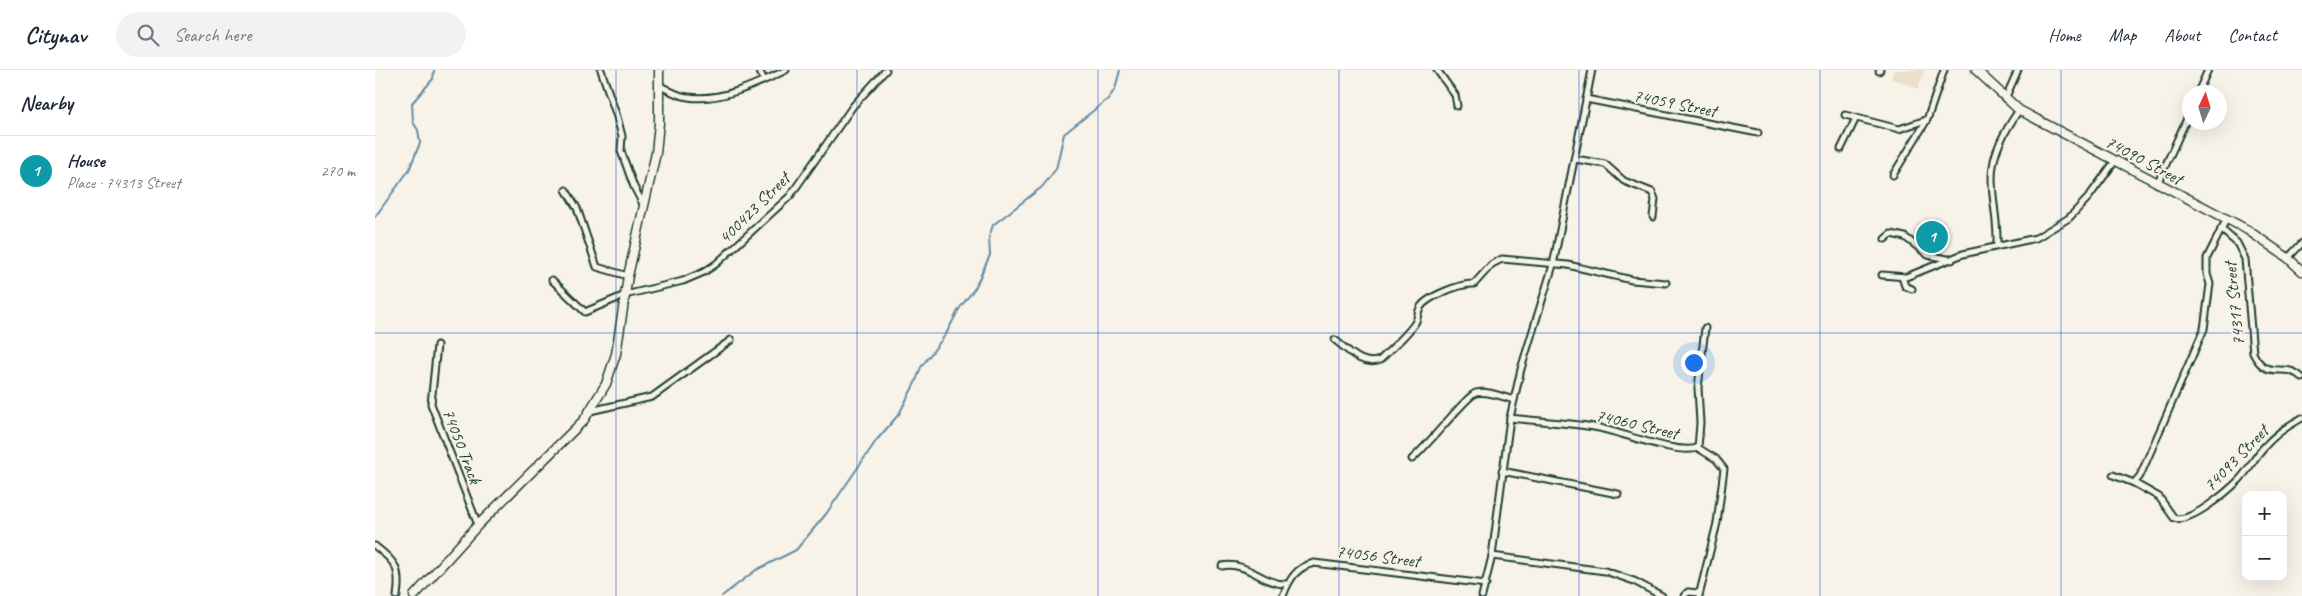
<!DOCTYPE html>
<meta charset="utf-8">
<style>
body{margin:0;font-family:Caveat,sans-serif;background:#f2f2f3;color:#1f2937}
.controls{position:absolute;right:15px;bottom:15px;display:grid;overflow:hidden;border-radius:10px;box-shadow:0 5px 20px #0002}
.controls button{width:45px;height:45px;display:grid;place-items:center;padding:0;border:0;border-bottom:1px solid #e0e1e3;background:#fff;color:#1f2937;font:25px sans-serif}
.compass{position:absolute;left:1807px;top:15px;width:45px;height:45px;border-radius:50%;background:#fff;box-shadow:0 5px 20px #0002;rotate:4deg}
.you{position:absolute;left:1318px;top:292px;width:18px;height:18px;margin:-12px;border:4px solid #fff;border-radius:50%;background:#1a73e8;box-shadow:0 0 0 8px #1a73e833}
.badge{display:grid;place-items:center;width:32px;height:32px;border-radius:50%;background:#1f3d34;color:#fff;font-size:16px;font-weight:700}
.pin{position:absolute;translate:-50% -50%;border:2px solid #fff;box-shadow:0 1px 5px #0006}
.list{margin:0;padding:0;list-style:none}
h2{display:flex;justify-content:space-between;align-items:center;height:65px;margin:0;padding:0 20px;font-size:21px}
h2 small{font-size:16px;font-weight:400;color:#747a83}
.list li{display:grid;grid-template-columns:32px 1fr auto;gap:15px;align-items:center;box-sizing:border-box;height:70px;padding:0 20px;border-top:1px solid #e0e1e3}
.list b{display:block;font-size:19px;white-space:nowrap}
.list p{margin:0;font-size:16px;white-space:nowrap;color:#747a83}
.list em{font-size:16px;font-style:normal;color:#747a83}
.icon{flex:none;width:28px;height:28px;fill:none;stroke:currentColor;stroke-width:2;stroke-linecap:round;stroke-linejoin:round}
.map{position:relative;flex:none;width:1927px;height:526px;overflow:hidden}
header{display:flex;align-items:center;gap:30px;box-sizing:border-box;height:70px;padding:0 25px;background:#fff;border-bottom:1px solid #e0e1e3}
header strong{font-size:24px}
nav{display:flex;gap:28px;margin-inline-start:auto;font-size:18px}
.search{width:350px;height:45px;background:#f2f2f3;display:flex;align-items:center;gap:12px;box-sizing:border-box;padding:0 18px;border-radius:28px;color:#747a83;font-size:19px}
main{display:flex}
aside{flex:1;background:#fff}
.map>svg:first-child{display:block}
.built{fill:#eae0ca}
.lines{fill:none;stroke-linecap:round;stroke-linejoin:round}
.stream{stroke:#668ca4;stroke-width:2}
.street-casing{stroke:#1f3d34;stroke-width:9}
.secondary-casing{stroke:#1f3d34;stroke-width:11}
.street{stroke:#f7f3e8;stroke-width:5}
.secondary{stroke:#f7f3e8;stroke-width:8}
.grid{fill:none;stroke:#1d4ed8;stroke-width:1;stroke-opacity:0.55}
.labels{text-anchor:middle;stroke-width:4;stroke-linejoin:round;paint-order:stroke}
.street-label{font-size:18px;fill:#1f3d34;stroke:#f7f3e8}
</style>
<header>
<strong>Citynav</strong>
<div class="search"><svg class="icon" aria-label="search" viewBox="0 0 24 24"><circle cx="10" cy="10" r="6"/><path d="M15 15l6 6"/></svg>Search here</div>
<nav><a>Home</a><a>Map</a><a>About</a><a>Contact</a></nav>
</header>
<main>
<aside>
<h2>Nearby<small></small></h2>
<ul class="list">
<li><span class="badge" style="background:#0f9aa8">1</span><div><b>House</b><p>Place · 74313 Street</p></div><em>270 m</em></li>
</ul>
</aside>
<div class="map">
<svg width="1927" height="526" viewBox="0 0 1927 526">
<rect width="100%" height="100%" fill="#f7f3e8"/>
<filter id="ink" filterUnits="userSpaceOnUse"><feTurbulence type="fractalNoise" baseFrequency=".02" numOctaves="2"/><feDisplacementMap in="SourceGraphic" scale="10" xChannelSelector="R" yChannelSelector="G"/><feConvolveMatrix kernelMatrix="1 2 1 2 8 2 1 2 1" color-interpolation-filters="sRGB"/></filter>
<g filter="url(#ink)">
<!-- built -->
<path class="built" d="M1519 0H1550L1543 19 1516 8Z"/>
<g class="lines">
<!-- stream -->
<g class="stream">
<path d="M0 147 34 100 45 73 43 60 38 52 37 33 58 9 59 0"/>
<path d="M347 526 381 500 421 480 451 444 501 371 524 344 541 311 546 297 571 264 584 239 600 218 615 185 614 167 618 155 667 117 681 99 689 64 733 29 740 19 745 0"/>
</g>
<defs>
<g id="street">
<path d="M226 0 242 47 247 66 246 81 259 117 269 136"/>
<path d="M384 0 389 10"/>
<path d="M1062 0 1080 25 1082 36"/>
<path d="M1504 1 1505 0"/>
<path d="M284 15C293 20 302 26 313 27 346 32 382 14 411 0"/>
<path d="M1823 22 1833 0"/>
<path d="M1211 29 1383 63"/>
<path d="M1630 29 1643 0"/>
<path d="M1470 45 1524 59 1551 50"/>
<path d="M1466 79 1481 48"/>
<path d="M1200 89 1230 94 1249 111 1277 122 1280 129 1278 147"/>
<path d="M1518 105 1552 50 1569 0"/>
<path d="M1782 114 1814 44"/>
<path d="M191 120 202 138 222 197 253 206"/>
<path d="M1851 150 1832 188V204L1835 214 1829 259 1765 406 1759 413 1784 427 1799 448C1815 454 1853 421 1864 410 1874 400 1880 386 1890 376 1900 365 1914 355 1927 348"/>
<path d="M1846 159 1862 173 1870 189 1878 283C1893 313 1910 290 1927 308"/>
<path d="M1510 169 1516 164 1530 167 1553 185 1577 190"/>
<path d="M1622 175C1623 152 1617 131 1617 108 1617 82 1630 61 1644 40"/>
<path d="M1913 188 1927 173"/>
<path d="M1507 205 1531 207 1588 184 1661 168 1694 148 1713 128 1740 91"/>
<path d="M1527 207 1530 216 1537 219"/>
<path d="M177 210 210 242 250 225 308 211 329 202 341 194 415 126 478 36 511 0"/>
<path d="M960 270C974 281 988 297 1005 290 1016 279 1032 265 1040 253 1043 249 1042 243 1045 238 1051 227 1086 213 1099 214L1117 194 1127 189 1193 195 1257 210 1291 213"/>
<path d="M62 275 56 334 103 455"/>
<path d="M215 341 277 327 356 270"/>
<path d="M1135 348C1163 351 1191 353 1219 357 1245 361 1300 385 1323 378"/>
<path d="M1323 378 1341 389 1349 399 1342 453 1324 526"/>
<path d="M1323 378 1325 353 1323 318 1330 258"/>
<path d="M1037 389C1051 378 1092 325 1101 323 1112 320 1128 327 1139 330"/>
<path d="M1127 401 1243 424"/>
<path d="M1738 405 1759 413"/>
<path d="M0 476C21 492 26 499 22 526"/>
<path d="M1117 486 1230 501 1259 511 1287 526"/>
<path d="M847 496C873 491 888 515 912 514"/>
<path d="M908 526C914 510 921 497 939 493L1111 514"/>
<path d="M1107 526 1117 486 1135 348 1146 299 1178 195 1217 0"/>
<path d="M1309 526 1313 522 1324 523"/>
</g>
<g id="secondary">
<path d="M1601 0 1644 40 1871 159 1913 188 1927 201"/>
<path d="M39 526 103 455 209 350 231 314 241 284 253 206 281 83 284 53V0"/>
</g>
</defs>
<!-- street casing -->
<use href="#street" class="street-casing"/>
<!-- secondary casing -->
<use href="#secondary" class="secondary-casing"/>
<!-- street -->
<use href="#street" class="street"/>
<!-- secondary -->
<use href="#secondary" class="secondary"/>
</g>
</g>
<!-- grid -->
<path class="grid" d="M241 0V526M482 0V526M723 0V526M964 0V526M1204 0V526M1445 0V526M1686 0V526M0 263H1927"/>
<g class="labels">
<!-- street labels -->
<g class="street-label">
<text transform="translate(1300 33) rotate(11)" y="6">74059 Street</text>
<text transform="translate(1769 90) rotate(28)" y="6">74090 Street</text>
<text transform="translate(379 138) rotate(-45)" y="6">400423 Street</text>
<text transform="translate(1859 234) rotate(-96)" y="6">74317 Street</text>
<text transform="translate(1262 354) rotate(13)" y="6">74060 Street</text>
<text transform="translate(87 376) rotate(69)" y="6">74050 Track</text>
<text transform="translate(1861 388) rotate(-46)" y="6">74093 Street</text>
<text transform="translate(1003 486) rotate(7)" y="6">74056 Street</text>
</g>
</g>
</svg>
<div class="controls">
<button>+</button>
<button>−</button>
</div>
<svg class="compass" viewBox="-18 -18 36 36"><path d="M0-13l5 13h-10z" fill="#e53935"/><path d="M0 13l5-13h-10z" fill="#747a83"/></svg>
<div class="you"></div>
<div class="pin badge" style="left:1557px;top:167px;background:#0f9aa8">1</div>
</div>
</main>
